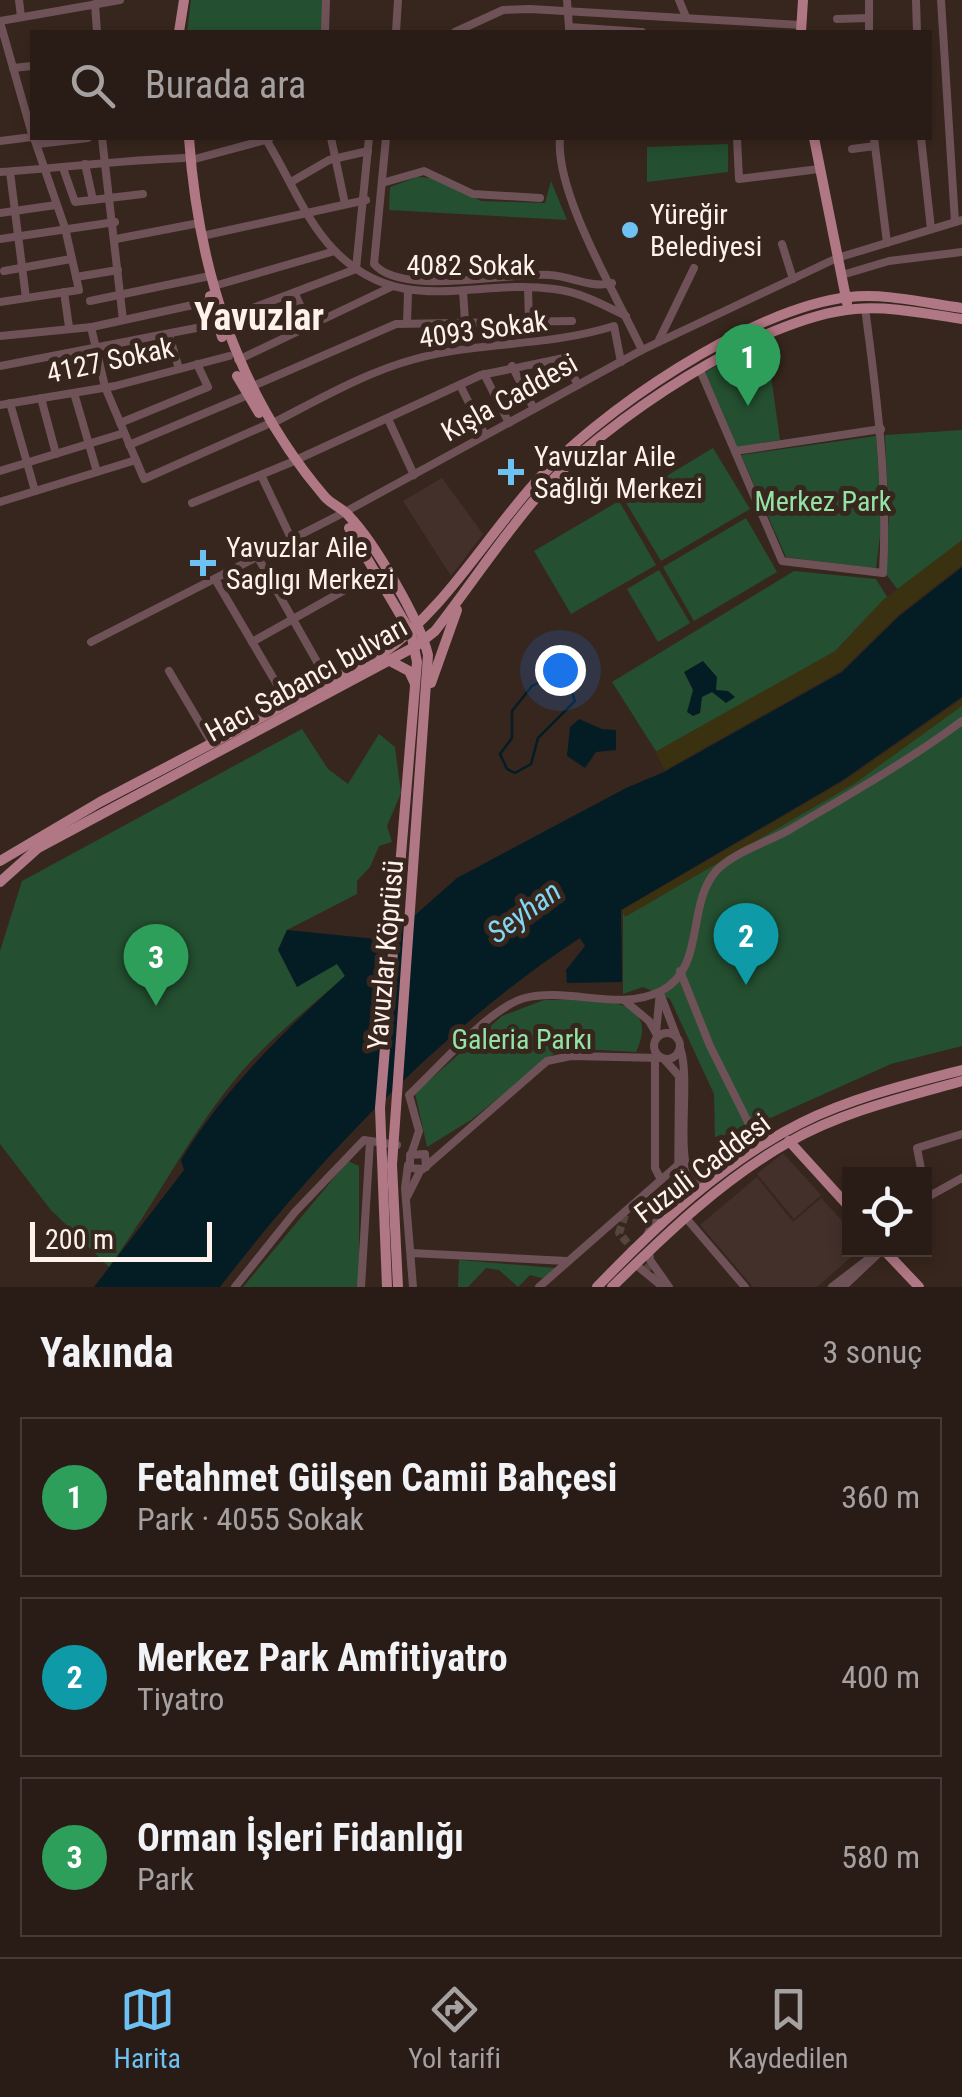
<!DOCTYPE html>
<html lang="tr">
<meta charset="utf-8">
<style>
body{margin:0;font-family:"Roboto Condensed",sans-serif;background:#31251f;color:#f1f3f6}
.controls{position:absolute;right:30px;bottom:30px;display:grid;overflow:hidden;border-radius:0px;box-shadow:0 5px 15px #0003}
.controls button{width:90px;height:90px;display:grid;place-items:center;padding:0;border:0;border-bottom:2px solid #453a35;background:#291c16;color:#f1f3f6;font:50px sans-serif}
.scale{position:absolute;left:30px;bottom:25px;width:182px;box-sizing:border-box;padding-left:10px;border:5px solid #fff2ec;border-top:0;font-size:28px;line-height:35px;white-space:nowrap;color:#fff2ec;-webkit-text-stroke:8px #37261d;paint-order:stroke}
.you{position:absolute;left:560px;top:670px;width:35px;height:35px;margin:-25px;border:8px solid #fff;border-radius:50%;background:#1a73e8;box-shadow:0 0 0 15px #1a73e833}
.badge{display:grid;place-items:center;width:65px;height:65px;border-radius:50%;background:#6dc2f3;color:#fff;font-size:32px;font-weight:700}
.pin{position:absolute;translate:-50% -82px;filter:drop-shadow(0 2px 5px #0008)}
.pin::after{content:'';position:absolute;top:52px;width:35px;height:30px;background:inherit;clip-path:polygon(0 0,100% 0,50% 100%)}
.list{margin:0;padding:0;list-style:none}
h2{display:flex;justify-content:space-between;align-items:center;height:130px;margin:0;padding:0 40px;font-size:42px}
h2 small{font-size:32px;font-weight:400;color:#a5a1a1}
.list li{display:grid;grid-template-columns:65px 1fr auto;gap:30px;align-items:center;box-sizing:border-box;height:160px;margin:0 20px 20px;padding:0 20px;border:2px solid #453a35;border-radius:0px}
.list b{display:block;font-size:38px;white-space:nowrap}
.list p{margin:0;font-size:32px;white-space:nowrap;color:#a5a1a1}
.list em{font-size:32px;font-style:normal;color:#a5a1a1}
.icon{flex:none;width:55px;height:55px;fill:none;stroke:currentColor;stroke-width:2;stroke-linecap:round;stroke-linejoin:round}
.map{position:relative;flex:none;width:962px;height:1287px;overflow:hidden}
.search{position:absolute;background:#291c16;box-shadow:0 5px 15px #0003;left:30px;right:30px;top:30px;height:110px;display:flex;align-items:center;gap:25px;box-sizing:border-box;padding:0 35px;border-radius:0px;color:#a5a1a1;font-size:38px}
.sheet{height:670px;background:#291c16}
nav{display:flex;justify-content:space-around;align-items:center;box-sizing:border-box;height:140px;border-top:2px solid #453a35;background:#291c16;font-size:28px;color:#a5a1a1}
nav a{display:grid;justify-items:center;gap:5px}
nav .on{color:#6dc2f3}
.map>svg:first-child{display:block}
.education{fill:#44302b}
.green{fill:#244f30}
.sand{fill:#3a3111}
.water{fill:#041d25}
.lines{fill:none;stroke-linecap:round;stroke-linejoin:round}
.stream{stroke:#041d25;stroke-width:2.5}
.minor-tunnel{stroke:#55453c;stroke-width:8;stroke-dasharray:8 4;stroke-linecap:butt}
.minor{stroke:#6e5257;stroke-width:8}
.major{stroke:#b07784;stroke-width:10}
.poi-dot{fill:#6dc2f3;stroke:#37261d;stroke-width:4}
.labels{text-anchor:middle;stroke-width:10;stroke-linejoin:round;paint-order:stroke}
.poi-label{font-size:28px;fill:#fff2ec;stroke:#37261d;text-anchor:start}
.street-label{font-size:28px;fill:#fff2ec;stroke:#37261d}
.park-label{font-size:28px;fill:#93e3a6;stroke:#37261d}
.water-label{font-size:30px;font-style:italic;fill:#81d6f4;stroke:#37261d}
.district-label{font-size:38px;font-weight:bold;fill:#fff2ec;stroke:#37261d}
</style>
<div class="map">
<svg width="962" height="1287" viewBox="0 0 962 1287">
<rect width="100%" height="100%" fill="#37261d"/>
<!-- education -->
<g class="education">
<path d="M442 478 483 534 451 576 403 501Z"/>
<path d="M783 1153 821 1195 794 1219 757 1174Z"/>
<path d="M757 1177 793 1222 821 1198 849 1228 850 1250H859L817 1287H753L700 1225Z"/>
</g>
<!-- green -->
<g class="green">
<path d="M191 0H326L324 32H187Z"/>
<path d="M728 144V172L647 182V147Z"/>
<path d="M417 177 433 178 481 201 545 203 551 181 567 220 389 210 390 187Z"/>
<path d="M766 340 780 440 737 447 705 372Z"/>
<path d="M962 430V551L901 594 885 573 889 519 885 435Z"/>
<path d="M876 436 882 519 876 569 786 557 741 455Z"/>
<path d="M713 448 750 509 661 561 625 501Z"/>
<path d="M619 501 656 565 571 614 534 551Z"/>
<path d="M746 518 777 572 694 621 663 567Z"/>
<path d="M659 570 690 623 658 642 627 589Z"/>
<path d="M794 571 876 579 889 600 838 655 659 756 612 682Z"/>
<path d="M962 701V1046L891 1064 739 1132 715 1137 714 1094 670 999 643 987 623 994V912C739 850 859 784 962 701Z"/>
<path d="M302 729 328 769 348 784 379 734 395 747 401 793 387 826 392 842 379 846 370 867 357 881V894L287 930 278 950 338 964 345 976C307 1010 265 1042 233 1082 187 1139 153 1207 109 1267L50 1209 0 1144V951L22 881Z"/>
<path d="M544 1000C582 1000 665 991 636 1052L561 1048 471 1120 427 1147 415 1093 502 1016Z"/>
<path d="M348 1161 359 1166V1287H243Z"/>
<path d="M459 1260 555 1268 545 1279 530 1275 518 1287 499 1270 486 1268 468 1287H458Z"/>
</g>
<!-- sand -->
<g class="sand">
<path d="M962 540V565L898 615 841 671 665 770 655 752 835 651 883 600Z"/>
<path d="M962 699V706L854 784 625 917 622 910 844 781Z"/>
</g>
<!-- water -->
<g class="water">
<path d="M962 567V697L843 780 621 910 622 982 567 983 566 970 585 946 580 938C445 1026 318 1159 220 1287H94L184 1170 181 1160C224 1089 283 1032 345 976L337 964 297 987 278 950 287 930 387 940 457 878 626 788 664 772 842 672 898 617Z"/>
<path d="M703 661 717 677 716 690 728 691 735 697 726 703 712 692 702 697 700 713 693 716 687 712 693 690 684 672Z"/>
<path d="M579 719 602 729 616 730V750L596 752 585 768 567 756 570 727Z"/>
</g>
<g class="lines">
<!-- stream -->
<path class="stream" d="M554 675 568 682 575 701 538 738 531 764 515 773 507 769 500 754 512 738V711L532 686Z"/>
<!-- minor-tunnel -->
<path class="minor-tunnel" d="M625 1215 619 1233 662 1282"/>
<!-- minor -->
<g class="minor">
<path d="M19 0 21 17"/>
<path d="M567 0 569 28"/>
<path d="M679 0 686 17"/>
<path d="M869 0V32"/>
<path d="M916 0 917 32"/>
<path d="M941 0 955 222"/>
<path d="M95 4 97 32"/>
<path d="M837 19 869 18"/>
<path d="M0 21 120 0"/>
<path d="M0 22 32 134"/>
<path d="M569 27 642 32"/>
<path d="M325 32 326 0"/>
<path d="M396 32 398 0"/>
<path d="M455 32 503 10 530 9 801 25"/>
<path d="M13 68 32 66"/>
<path d="M102 138 123 320"/>
<path d="M265 138C288 174 304 219 334 250 401 319 473 278 554 289 580 292 602 304 626 316"/>
<path d="M331 138 345 204"/>
<path d="M386 138 374 264C402 297 508 272 550 275 571 276 592 289 612 283"/>
<path d="M560 138C555 194 617 296 642 350"/>
<path d="M737 138 739 179 819 169"/>
<path d="M874 138 887 243"/>
<path d="M921 138 931 229"/>
<path d="M0 141 32 137"/>
<path d="M38 144 88 138"/>
<path d="M852 149 875 146"/>
<path d="M191 160 269 139"/>
<path d="M85 164 93 200"/>
<path d="M63 168 75 202 143 194"/>
<path d="M0 172C62 168 122 160 184 158"/>
<path d="M10 172 26 298"/>
<path d="M291 182 329 160 368 151"/>
<path d="M382 183 424 171 473 194 540 198"/>
<path d="M0 213 56 205"/>
<path d="M202 236 366 200"/>
<path d="M0 239 115 222"/>
<path d="M116 239 194 224"/>
<path d="M782 244 793 279"/>
<path d="M4 271 71 259"/>
<path d="M842 275 889 261 962 252"/>
<path d="M76 277 118 270"/>
<path d="M214 286 335 251"/>
<path d="M528 288 529 322"/>
<path d="M463 291 465 321"/>
<path d="M64 292 69 327"/>
<path d="M295 294 310 327"/>
<path d="M90 301 205 277"/>
<path d="M0 302 79 290 65 228 34 138"/>
<path d="M224 319 356 269 369 138"/>
<path d="M407 323 408 292"/>
<path d="M91 327 105 387 144 479 266 425"/>
<path d="M169 335 179 369"/>
<path d="M0 336 92 327 211 301"/>
<path d="M658 342 694 268"/>
<path d="M238 360 391 287"/>
<path d="M0 366 217 324"/>
<path d="M512 366 534 409"/>
<path d="M700 370 782 561 883 573C888 483 877 397 865 308"/>
<path d="M484 374 509 423"/>
<path d="M460 385 485 435"/>
<path d="M251 387 396 324 572 321"/>
<path d="M74 393 97 472"/>
<path d="M41 398 56 454"/>
<path d="M10 403 35 491"/>
<path d="M0 405 115 386 229 356"/>
<path d="M388 419 414 475"/>
<path d="M120 423 208 387 197 364"/>
<path d="M273 423C318 400 366 372 415 359 480 341 547 347 614 326L621 362"/>
<path d="M129 445 248 395"/>
<path d="M735 451 881 429"/>
<path d="M298 459 481 375 564 358 578 385"/>
<path d="M0 471 124 433"/>
<path d="M261 475 291 538"/>
<path d="M0 502 136 460"/>
<path d="M192 503 292 462"/>
<path d="M257 556 329 683"/>
<path d="M215 579 288 703"/>
<path d="M91 642 345 512 642 350 837 258 962 220"/>
<path d="M252 642 377 572"/>
<path d="M169 671 211 742"/>
<path d="M680 971 710 1046 753 1132"/>
<path d="M661 996 676 1035"/>
<path d="M625 1001 649 1021 656 1033"/>
<circle cx="667" cy="1046" r="13"/>
<path d="M656 1033 660 992"/>
<path d="M680 1048C692 1080 673 1164 694 1181L710 1178"/>
<path d="M655 1060V1168L661 1180"/>
<path d="M412 1152 419 1131 409 1095C437 1069 490 1007 525 998 568 987 620 1012 661 991 706 968 686 905 716 871 732 853 768 842 789 830 848 795 907 762 962 721"/>
<path d="M408 1165 405 1188 413 1287"/>
<path d="M426 1167 425 1154 410 1155V1168L423 1169 547 1061 571 1056 661 1058"/>
<path d="M922 1174 917 1148 962 1134"/>
<path d="M407 1197 420 1171"/>
<path d="M924 1199 962 1178"/>
<path d="M686 1218 745 1287"/>
<path d="M647 1236C652 1219 672 1213 678 1195L679 1076 664 1059"/>
<path d="M649 1251 650 1260 669 1287"/>
<path d="M411 1253 567 1261"/>
<path d="M635 1264 663 1287"/>
<path d="M235 1287 295 1212 364 1140 397 1145"/>
<path d="M361 1287 370 1141"/>
<path d="M539 1287 678 1165"/>
<path d="M832 1287 880 1250"/>
<path d="M843 1287 880 1252"/>
</g>
<!-- major -->
<g class="major">
<path d="M179 32 184 0"/>
<path d="M801 32 803 0"/>
<path d="M189 138C198 270 238 395 325 497 332 505 343 508 349 516 374 542 420 620 428 655L392 1165 398 1287"/>
<path d="M814 138 847 303"/>
<path d="M210 296 222 337"/>
<path d="M237 376 259 413"/>
<path d="M349 528 411 633 417 662 380 1108 387 1287"/>
<path d="M392 662 409 671 415 684"/>
<path d="M431 683 457 610"/>
<path d="M0 861 100 802 382 654C444 610 482 543 533 485 597 412 751 308 849 297 886 293 925 303 962 308"/>
<path d="M0 882 38 848 416 646 435 631C471 585 503 535 542 491 605 421 760 317 855 309 891 306 927 314 962 319"/>
<path d="M789 1141 850 1208"/>
<path d="M884 1250 919 1287"/>
<path d="M597 1287C657 1225 723 1162 801 1123 851 1098 908 1084 962 1070"/>
<path d="M612 1287C666 1234 723 1179 789 1142 841 1112 905 1097 962 1081"/>
</g>
</g>
<!-- markers -->
<g class="poi-dot">
<circle cx="630" cy="230" r="10"/>
<path d="M506 457h10v10h10v10h-10v10h-10v-10h-10v-10h10z"/>
<path d="M198 548h10v10h10v10h-10v10h-10v-10h-10v-10h10z"/>
</g>
<g class="labels">
<!-- poi labels -->
<g class="poi-label">
<text x="650" y="224">Yüreğir<tspan x="650" dy="32">Belediyesi</tspan></text>
<text x="534" y="466">Yavuzlar Aile<tspan x="534" dy="32">Sağlığı Merkezi</tspan></text>
<text x="226" y="557">Yavuzlar Aile<tspan x="226" dy="32">Saglıgı Merkezi</tspan></text>
</g>
<!-- street labels -->
<g class="street-label">
<text x="471" y="275">4082 Sokak</text>
<text transform="translate(483 329) rotate(-8)" y="10">4093 Sokak</text>
<text transform="translate(110 360) rotate(-12)" y="10">4127 Sokak</text>
<text transform="translate(509 397) rotate(-29)" y="10">Kışla Caddesi</text>
<text transform="translate(306 679) rotate(-29)" y="10">Hacı Sabancı bulvarı</text>
<text transform="translate(385 955) rotate(-85)" y="10">Yavuzlar Köprüsü</text>
<text transform="translate(702 1168) rotate(-37)" y="10">Fuzuli Caddesi</text>
</g>
<!-- park labels -->
<g class="park-label">
<text x="823" y="511">Merkez Park</text>
<text x="522" y="1049">Galeria Parkı</text>
</g>
<!-- water labels -->
<g class="water-label">
<text transform="translate(524 912) rotate(-36)" y="10">Seyhan</text>
</g>
<!-- district labels -->
<g class="district-label">
<text x="259" y="330">Yavuzlar</text>
</g>
</g>
</svg>
<div class="controls">
<button><svg class="icon" aria-label="locate" viewBox="0 0 24 24"><circle cx="12" cy="12" r="6"/><path d="M12 2v4M12 18v4M2 12h4M18 12h4"/></svg></button>
</div>
<div class="scale">200 m</div>
<div class="you"></div>
<div class="pin badge" style="left:748px;top:406px;background:#2e9e5b">1</div>
<div class="pin badge" style="left:746px;top:985px;background:#0f9aa8">2</div>
<div class="pin badge" style="left:156px;top:1006px;background:#2e9e5b">3</div>
<div class="search"><svg class="icon" aria-label="search" viewBox="0 0 24 24"><circle cx="10" cy="10" r="6"/><path d="M15 15l6 6"/></svg>Burada ara</div>
</div>
<section class="sheet">
<h2>Yakında<small>3 sonuç</small></h2>
<ul class="list">
<li><span class="badge" style="background:#2e9e5b">1</span><div><b>Fetahmet Gülşen Camii Bahçesi</b><p>Park · 4055 Sokak</p></div><em>360 m</em></li>
<li><span class="badge" style="background:#0f9aa8">2</span><div><b>Merkez Park Amfitiyatro</b><p>Tiyatro</p></div><em>400 m</em></li>
<li><span class="badge" style="background:#2e9e5b">3</span><div><b>Orman İşleri Fidanlığı</b><p>Park</p></div><em>580 m</em></li>
</ul>
</section>
<nav>
<a class="on"><svg class="icon" aria-label="map" viewBox="0 0 24 24"><path d="M3 6l6-2 6 2 6-2v14l-6 2-6-2-6 2zM9 4v14M15 6v14"/></svg>Harita</a>
<a><svg class="icon" aria-label="directions" viewBox="0 0 24 24"><path d="M12 3l9 9-9 9-9-9zM9 14v-3h6M13 9l2 2-2 2"/></svg>Yol tarifi</a>
<a><svg class="icon" aria-label="saved" viewBox="0 0 24 24"><path d="M7 4h10v16l-5-4-5 4z"/></svg>Kaydedilen</a>
</nav>
